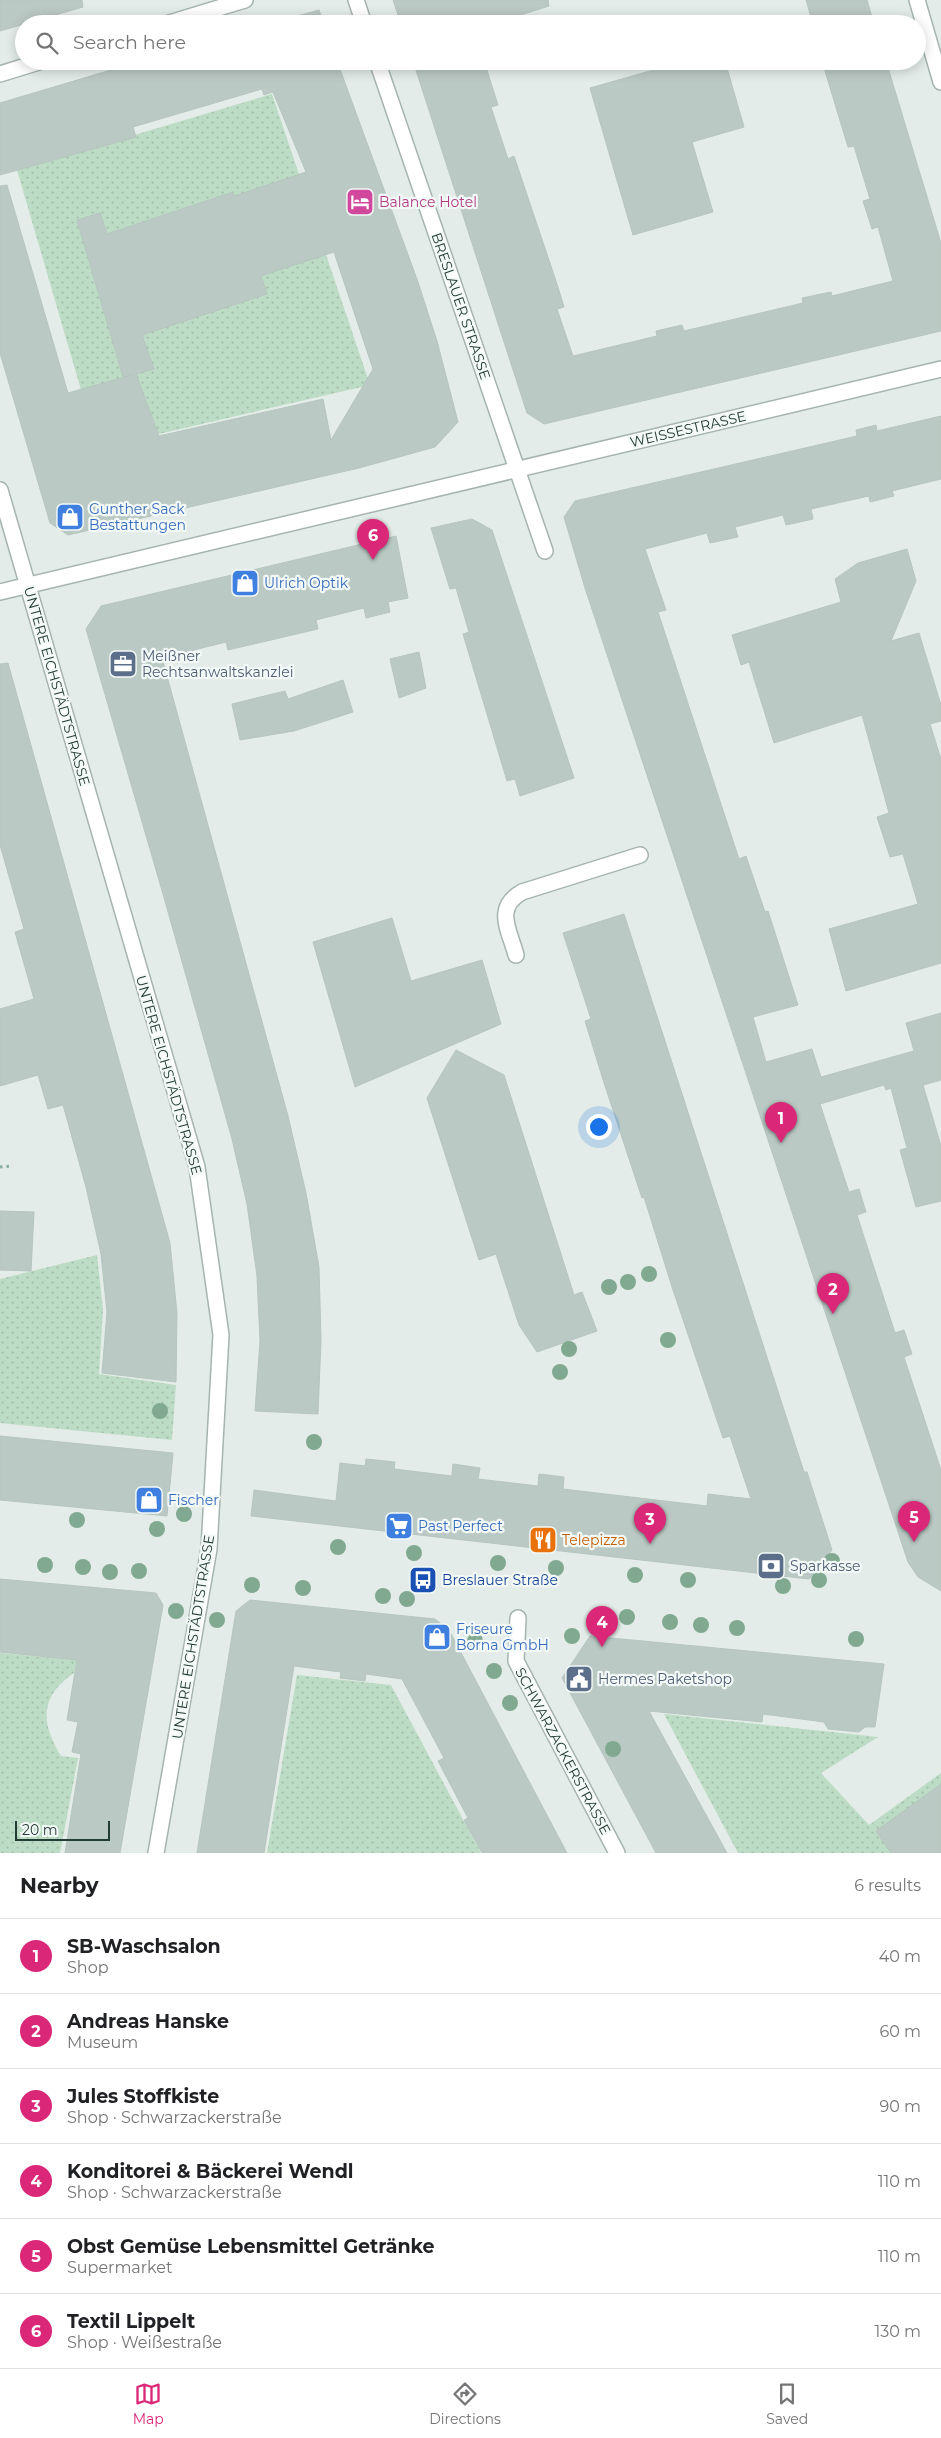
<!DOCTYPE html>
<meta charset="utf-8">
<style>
body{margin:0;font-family:Montserrat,sans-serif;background:#f2f2f2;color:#202124}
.scale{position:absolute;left:15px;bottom:12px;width:95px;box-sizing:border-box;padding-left:5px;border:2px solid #243c36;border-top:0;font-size:14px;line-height:18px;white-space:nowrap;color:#243c36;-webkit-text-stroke:4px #f3f9f6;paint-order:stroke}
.you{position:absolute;left:598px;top:1126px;width:18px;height:18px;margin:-12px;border:4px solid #fff;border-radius:50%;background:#1a73e8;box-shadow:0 0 0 8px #1a73e833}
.badge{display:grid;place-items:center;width:32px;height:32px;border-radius:50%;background:#db2777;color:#fff;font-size:16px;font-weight:700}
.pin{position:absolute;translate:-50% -41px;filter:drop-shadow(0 1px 2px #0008)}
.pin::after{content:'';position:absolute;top:26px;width:18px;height:15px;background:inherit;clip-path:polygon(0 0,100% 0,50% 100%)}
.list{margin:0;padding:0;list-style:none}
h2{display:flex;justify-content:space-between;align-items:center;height:65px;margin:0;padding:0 20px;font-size:21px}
h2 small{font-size:16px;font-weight:400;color:#757577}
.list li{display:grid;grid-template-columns:32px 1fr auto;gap:15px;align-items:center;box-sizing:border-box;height:75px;padding:0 20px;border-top:1px solid #e0e0e0}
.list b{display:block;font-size:19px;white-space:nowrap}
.list p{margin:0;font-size:16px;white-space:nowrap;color:#757577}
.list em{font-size:16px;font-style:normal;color:#757577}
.icon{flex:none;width:28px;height:28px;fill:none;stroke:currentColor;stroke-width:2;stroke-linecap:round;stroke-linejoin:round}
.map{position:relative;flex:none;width:941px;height:1853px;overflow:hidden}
.search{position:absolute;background:#fff;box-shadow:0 2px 12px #0003;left:15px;right:15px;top:15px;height:55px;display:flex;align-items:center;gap:12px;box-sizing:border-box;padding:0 18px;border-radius:28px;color:#757577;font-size:19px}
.sheet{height:515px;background:#fff}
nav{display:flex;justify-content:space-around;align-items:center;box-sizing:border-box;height:70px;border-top:1px solid #e0e0e0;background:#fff;font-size:14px;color:#757577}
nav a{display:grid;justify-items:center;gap:2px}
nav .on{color:#db2777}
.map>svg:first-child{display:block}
.park{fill:url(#park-dots)}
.building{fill:#bbc9c4;stroke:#b6c5bf;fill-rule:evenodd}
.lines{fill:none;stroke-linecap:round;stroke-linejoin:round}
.lane-casing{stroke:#a6b4af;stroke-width:18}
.street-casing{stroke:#a6b4af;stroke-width:18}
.path{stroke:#86ada1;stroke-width:3;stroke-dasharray:2.5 4;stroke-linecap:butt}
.lane{stroke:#fff;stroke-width:15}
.street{stroke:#fff;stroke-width:15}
.tree{fill:#81a891}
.labels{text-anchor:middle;stroke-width:4.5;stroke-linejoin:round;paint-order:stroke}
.hotel-label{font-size:14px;fill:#b23c85;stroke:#f3f9f6;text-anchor:start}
.street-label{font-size:14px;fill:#243c36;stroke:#f3f9f6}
.shop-label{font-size:14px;fill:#366cbe;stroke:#f3f9f6;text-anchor:start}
.service-label{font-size:14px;fill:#4e5e75;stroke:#f3f9f6;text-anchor:start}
.food-label{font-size:14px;fill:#c56008;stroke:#f3f9f6;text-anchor:start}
.transit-label{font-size:14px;fill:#164399;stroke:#f3f9f6;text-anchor:start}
</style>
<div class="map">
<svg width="941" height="1853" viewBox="0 0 941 1853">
<defs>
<pattern id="park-dots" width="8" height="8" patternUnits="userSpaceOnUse" patternTransform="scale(1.25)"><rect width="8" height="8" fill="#bddcc5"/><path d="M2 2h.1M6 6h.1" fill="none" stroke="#a2beaa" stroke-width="1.8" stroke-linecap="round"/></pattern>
</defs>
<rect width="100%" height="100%" fill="#e3ece8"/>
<!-- park -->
<g class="park">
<path d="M272 94 370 385 98 448 17 170Z"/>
<path d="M97 1255 103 1310 99 1374 176 1385 172 1440 0 1423V1279Z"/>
<path d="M0 1653 77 1660 74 1673C40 1696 40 1722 61 1756L78 1758 60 1853H0Z"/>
<path d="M297 1675 391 1685 481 1853H267Z"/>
<path d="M664 1714 878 1737 821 1773 869 1825 941 1773V1853H738Z"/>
</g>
<!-- building -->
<g class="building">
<path d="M0 0H82L83 7 0 31Z"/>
<path d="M393 0H548L549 6 492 24H401Z"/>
<path d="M806 0H867L874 24H813Z"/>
<path d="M319 10 324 24H269Z"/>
<path d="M141 61H337L418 282 437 341 458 422 435 447 359 468 68 535 50 523 0 353V186L7 185 68 393 132 375 123 377 77 220 100 213 107 234 233 192 234 196 306 172 273 92 264 95 262 89 133 127 136 137 0 175V103ZM334 252 373 369 331 440 323 399 159 436 136 374 154 369 142 335 267 294 261 276Z"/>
<path d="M413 61H484L498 105 491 107 508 159 514 156 557 284 564 307 557 309 573 356 657 336 656 331 682 325 684 331 803 303 802 298 831 292 832 296 893 281 878 227 872 229 863 201 870 199 854 146 848 147 822 61H886L941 243V331L544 424 527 413Z"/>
<path d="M685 61H725L744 127 692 142 713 212 633 235 590 88Z"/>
<path d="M941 416V479L892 491 894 496 870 502 869 496 811 509 813 519 786 525 783 515 735 527 738 537 710 543 707 533 645 549 666 610 658 612 739 859 746 856 765 912 768 911 798 1005 753 1017 766 1062 812 1049 821 1077 914 1051 906 1023 941 1013V1080L923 1085 941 1146V1201L916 1207 900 1150 907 1148 891 1088 886 1090 884 1085 820 1104 849 1192 859 1189 866 1212 857 1215 895 1333 904 1330 912 1354 904 1357 941 1470V1591L918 1577 908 1562 585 588 564 517 575 501 857 436 856 430 876 425 877 431Z"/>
<path d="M472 519 492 530 574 778 520 796 515 779 507 781 463 634 469 632 456 588 450 589 431 528Z"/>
<path d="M396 536 408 598 388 602 390 612 366 618 364 608 316 620 318 629 228 650 226 642 162 658 288 1116 306 1193 319 1267 321 1339 318 1414 255 1411 260 1341 257 1276 247 1204 232 1139 163 894 86 629 101 606Z"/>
<path d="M907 549 916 581 891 641 919 633 941 705V721L930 724 941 759V963L846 991 829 929 918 904 903 854 890 857 877 817 889 813 862 715 774 743 749 662 741 665 732 635 841 602 835 579 858 563Z"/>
<path d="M419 652 426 688 399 698 390 659Z"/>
<path d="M8 663 170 1243 177 1313 176 1382 102 1373 107 1312 101 1254 86 1187 63 1105 48 1109 38 1075 0 1086V1009L34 999 15 932 24 929 0 845V664Z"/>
<path d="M343 680 353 712 294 731 240 740 232 704 285 691 288 699Z"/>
<path d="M624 914 804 1472H807L832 1550 809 1579 251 1516 254 1490 336 1501 340 1463 365 1466 366 1459 395 1462 394 1469 452 1476 453 1464 480 1468 478 1479 538 1486 539 1474 564 1477 563 1489 707 1506 708 1494 751 1499 730 1436 723 1438 672 1287 644 1197 642 1198 604 1083 585 1021 591 1019 563 933Z"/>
<path d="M392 918 411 981 482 960 501 1024 355 1087 313 942Z"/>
<path d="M456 1050 504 1075 574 1295 582 1292 597 1331 537 1352 519 1325 496 1254 479 1260 427 1098Z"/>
<path d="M0 1211 34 1212 31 1271 0 1270Z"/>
<path d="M0 1436 173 1453 167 1516 0 1500Z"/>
<path d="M0 1579 156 1593 163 1605 120 1853H65L81 1754 72 1752 78 1722 67 1720 77 1660 0 1652Z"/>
<path d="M250 1600 435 1619 449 1630 567 1853H482L464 1820 468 1818 438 1761 444 1758 402 1679 366 1674 365 1681 340 1678 341 1672 294 1666 264 1853H197L236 1611Z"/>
<path d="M590 1636 884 1664 875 1727H865L859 1732 828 1729 824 1722 763 1714 762 1722 649 1711 727 1853H656L562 1678Z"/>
<path d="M941 1784V1853H891L876 1831Z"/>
</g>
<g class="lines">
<defs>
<path id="lane" d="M516 955C509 929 494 908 522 892L640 855"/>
<g id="street">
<path d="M356 0 364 24"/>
<path d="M917 0 941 82"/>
<path d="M166 24 245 0"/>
<path d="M377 61 545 551"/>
<path d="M0 74 42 61"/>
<path d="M0 490 197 1167 221 1335 209 1549 156 1853"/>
<path d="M0 592 941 369"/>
<path d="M518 1618 516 1661 617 1853"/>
</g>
</defs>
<!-- lane casing -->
<use href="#lane" class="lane-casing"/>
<!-- street casing -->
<use href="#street" class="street-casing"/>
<!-- path -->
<path class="path" d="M0 1167 13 1166"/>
<!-- lane -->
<use href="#lane" class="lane"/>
<!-- street -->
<use href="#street" class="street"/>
</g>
<!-- trees -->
<g class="tree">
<circle cx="649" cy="1274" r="8"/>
<circle cx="628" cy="1282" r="8"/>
<circle cx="609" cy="1287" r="8"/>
<circle cx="668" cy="1340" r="8"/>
<circle cx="569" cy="1349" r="8"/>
<circle cx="560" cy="1372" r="8"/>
<circle cx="160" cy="1411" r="8"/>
<circle cx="314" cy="1442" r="8"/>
<circle cx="184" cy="1514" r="8"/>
<circle cx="77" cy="1520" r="8"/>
<circle cx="157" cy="1529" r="8"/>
<circle cx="338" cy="1547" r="8"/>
<circle cx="414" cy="1553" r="8"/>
<circle cx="832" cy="1561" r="8"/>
<circle cx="498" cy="1563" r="8"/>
<circle cx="45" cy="1565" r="8"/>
<circle cx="83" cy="1567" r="8"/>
<circle cx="556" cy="1568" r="8"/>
<circle cx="139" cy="1571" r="8"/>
<circle cx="110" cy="1572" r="8"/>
<circle cx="635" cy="1575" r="8"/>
<circle cx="688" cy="1580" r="8"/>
<circle cx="819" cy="1580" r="8"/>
<circle cx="252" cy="1585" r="8"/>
<circle cx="783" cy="1586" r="8"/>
<circle cx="303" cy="1588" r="8"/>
<circle cx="383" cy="1596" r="8"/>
<circle cx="407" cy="1599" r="8"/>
<circle cx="176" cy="1611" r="8"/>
<circle cx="599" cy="1615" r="8"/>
<circle cx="627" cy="1617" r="8"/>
<circle cx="217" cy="1620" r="8"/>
<circle cx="670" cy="1622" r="8"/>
<circle cx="701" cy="1625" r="8"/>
<circle cx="737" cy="1628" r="8"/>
<circle cx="572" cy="1636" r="8"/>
<circle cx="856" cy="1639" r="8"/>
<circle cx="475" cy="1641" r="8"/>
<circle cx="494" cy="1671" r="8"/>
<circle cx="510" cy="1703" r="8"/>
<circle cx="613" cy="1749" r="8"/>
</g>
<!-- icons -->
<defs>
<symbol id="hotel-square" viewBox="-11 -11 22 22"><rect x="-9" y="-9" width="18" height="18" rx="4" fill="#d1479c" stroke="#f3f9f6"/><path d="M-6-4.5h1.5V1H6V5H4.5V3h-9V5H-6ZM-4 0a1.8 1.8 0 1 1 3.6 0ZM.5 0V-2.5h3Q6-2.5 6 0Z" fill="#fff"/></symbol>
<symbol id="shop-square" viewBox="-11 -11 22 22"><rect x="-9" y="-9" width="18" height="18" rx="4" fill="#3f7fe0" stroke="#f3f9f6"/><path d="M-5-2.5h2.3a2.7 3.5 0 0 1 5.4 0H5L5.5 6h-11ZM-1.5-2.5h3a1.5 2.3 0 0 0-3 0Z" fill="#fff"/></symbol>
<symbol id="office-square" viewBox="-11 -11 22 22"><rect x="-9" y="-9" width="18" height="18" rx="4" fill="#5c6f8a" stroke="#f3f9f6"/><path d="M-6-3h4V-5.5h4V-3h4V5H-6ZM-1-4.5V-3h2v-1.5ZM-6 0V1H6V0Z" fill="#fff"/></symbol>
<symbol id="supermarket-square" viewBox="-11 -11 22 22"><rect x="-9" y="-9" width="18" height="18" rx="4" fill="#3f7fe0" stroke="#f3f9f6"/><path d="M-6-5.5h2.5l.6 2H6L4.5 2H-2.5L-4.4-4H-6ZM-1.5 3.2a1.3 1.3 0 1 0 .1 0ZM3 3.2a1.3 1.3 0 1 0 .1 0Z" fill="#fff"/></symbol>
<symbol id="restaurant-square" viewBox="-11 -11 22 22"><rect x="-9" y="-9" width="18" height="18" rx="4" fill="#e8710a" stroke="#f3f9f6"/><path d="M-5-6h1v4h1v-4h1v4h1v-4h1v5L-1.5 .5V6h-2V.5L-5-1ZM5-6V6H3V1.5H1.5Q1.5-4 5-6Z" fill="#fff"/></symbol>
<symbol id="bank-square" viewBox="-11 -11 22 22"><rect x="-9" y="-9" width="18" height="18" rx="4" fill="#5c6f8a" stroke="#f3f9f6"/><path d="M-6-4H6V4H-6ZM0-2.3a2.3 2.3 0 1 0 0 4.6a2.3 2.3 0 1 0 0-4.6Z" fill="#fff"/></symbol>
<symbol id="bus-square" viewBox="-11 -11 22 22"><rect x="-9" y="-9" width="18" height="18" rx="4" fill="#1a4fb4" stroke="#f3f9f6"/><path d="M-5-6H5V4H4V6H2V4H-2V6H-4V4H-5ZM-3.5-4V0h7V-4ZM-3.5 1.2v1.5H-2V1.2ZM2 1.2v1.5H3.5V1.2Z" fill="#fff"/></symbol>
<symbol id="civic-square" viewBox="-11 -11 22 22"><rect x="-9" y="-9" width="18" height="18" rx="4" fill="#5c6f8a" stroke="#f3f9f6"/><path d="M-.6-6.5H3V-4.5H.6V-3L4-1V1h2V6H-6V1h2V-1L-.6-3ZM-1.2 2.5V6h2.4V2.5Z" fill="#fff"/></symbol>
</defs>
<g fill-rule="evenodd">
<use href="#hotel-square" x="344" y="186" width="32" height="32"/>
<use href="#shop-square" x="54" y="501" width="32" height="32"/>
<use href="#shop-square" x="229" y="567" width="32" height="32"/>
<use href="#office-square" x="107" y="648" width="32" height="32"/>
<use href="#shop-square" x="133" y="1484" width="32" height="32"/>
<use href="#supermarket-square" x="383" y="1510" width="32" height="32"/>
<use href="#restaurant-square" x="527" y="1524" width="32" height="32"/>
<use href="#bank-square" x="755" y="1550" width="32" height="32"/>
<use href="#bus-square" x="407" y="1564" width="32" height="32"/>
<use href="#shop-square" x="421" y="1621" width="32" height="32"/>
<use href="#civic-square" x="563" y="1663" width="32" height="32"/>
</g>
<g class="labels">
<!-- hotel labels -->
<g class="hotel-label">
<text x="379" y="207">Balance Hotel</text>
</g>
<!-- street labels -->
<g class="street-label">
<text transform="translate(461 306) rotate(71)" y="5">BRESLAUER STRASSE</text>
<text transform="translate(688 429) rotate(-13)" y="5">WEISSESTRASSE</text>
<text transform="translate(57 686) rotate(74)" y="5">UNTERE EICHSTÄDTSTRASSE</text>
<text transform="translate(169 1075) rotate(74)" y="5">UNTERE EICHSTÄDTSTRASSE</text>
<text transform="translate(193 1637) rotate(-81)" y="5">UNTERE EICHSTÄDTSTRASSE</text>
<text transform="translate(563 1751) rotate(62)" y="5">SCHWARZACKERSTRASSE</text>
</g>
<!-- shop labels -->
<g class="shop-label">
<text x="89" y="514">Gunther Sack<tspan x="89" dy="16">Bestattungen</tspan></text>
<text x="264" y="588">Ulrich Optik</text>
<text x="168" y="1505">Fischer</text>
<text x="418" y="1531">Past Perfect</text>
<text x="456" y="1634">Friseure<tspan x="456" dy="16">Borna GmbH</tspan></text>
</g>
<!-- service labels -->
<g class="service-label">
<text x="142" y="661">Meißner<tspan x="142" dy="16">Rechtsanwaltskanzlei</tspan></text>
<text x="790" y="1571">Sparkasse</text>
<text x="598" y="1684">Hermes Paketshop</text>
</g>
<!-- food labels -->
<g class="food-label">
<text x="562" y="1545">Telepizza</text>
</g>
<!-- transit labels -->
<g class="transit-label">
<text x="442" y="1585">Breslauer Straße</text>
</g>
</g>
</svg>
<div class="scale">20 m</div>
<div class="you"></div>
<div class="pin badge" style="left:781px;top:1143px">1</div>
<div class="pin badge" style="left:833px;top:1314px">2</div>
<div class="pin badge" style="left:650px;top:1544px">3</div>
<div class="pin badge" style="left:602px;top:1647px">4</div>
<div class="pin badge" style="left:914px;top:1542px">5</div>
<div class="pin badge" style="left:373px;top:560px">6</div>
<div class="search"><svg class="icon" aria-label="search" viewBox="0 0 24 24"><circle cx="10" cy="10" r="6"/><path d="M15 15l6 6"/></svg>Search here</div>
</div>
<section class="sheet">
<h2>Nearby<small>6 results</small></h2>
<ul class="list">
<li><span class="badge">1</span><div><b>SB-Waschsalon</b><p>Shop</p></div><em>40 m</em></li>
<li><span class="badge">2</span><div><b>Andreas Hanske</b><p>Museum</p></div><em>60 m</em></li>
<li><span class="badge">3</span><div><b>Jules Stoffkiste</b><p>Shop · Schwarzackerstraße</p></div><em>90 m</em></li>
<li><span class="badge">4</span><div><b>Konditorei &amp; Bäckerei Wendl</b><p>Shop · Schwarzackerstraße</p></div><em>110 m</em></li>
<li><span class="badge">5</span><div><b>Obst Gemüse Lebensmittel Getränke</b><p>Supermarket</p></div><em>110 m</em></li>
<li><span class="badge">6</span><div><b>Textil Lippelt</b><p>Shop · Weißestraße</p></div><em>130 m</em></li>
</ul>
</section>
<nav>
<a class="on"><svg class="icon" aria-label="map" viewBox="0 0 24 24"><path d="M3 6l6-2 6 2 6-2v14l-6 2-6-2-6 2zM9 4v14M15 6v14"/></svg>Map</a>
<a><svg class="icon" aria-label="directions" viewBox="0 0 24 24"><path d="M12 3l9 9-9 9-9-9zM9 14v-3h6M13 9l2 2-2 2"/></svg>Directions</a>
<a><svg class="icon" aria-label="saved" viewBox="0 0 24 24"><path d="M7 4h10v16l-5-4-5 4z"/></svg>Saved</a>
</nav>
